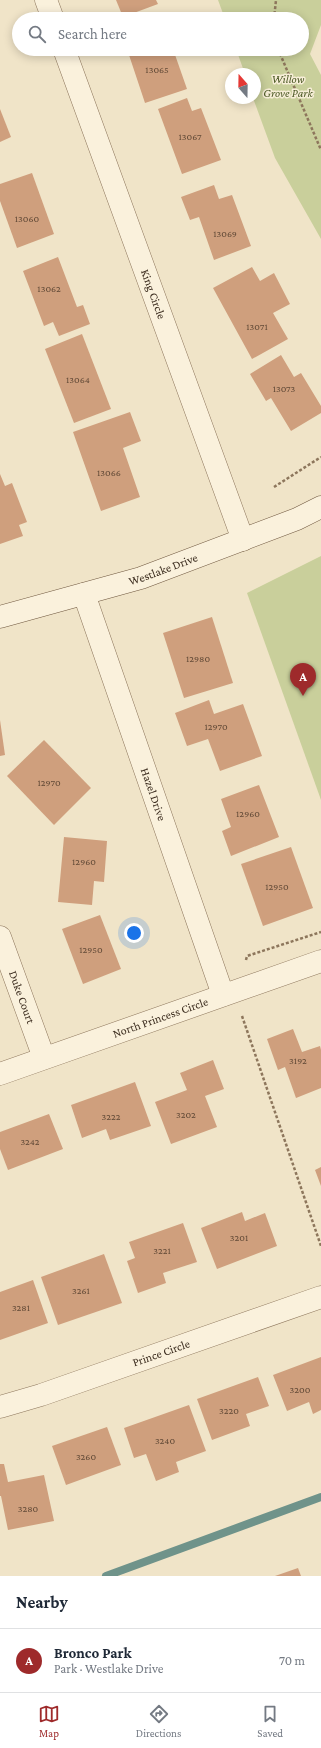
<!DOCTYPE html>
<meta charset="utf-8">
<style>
body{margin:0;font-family:"Crimson Pro",serif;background:#f6f6f7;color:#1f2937}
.compass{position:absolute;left:225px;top:68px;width:36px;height:36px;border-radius:50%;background:#fff;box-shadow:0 2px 10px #0003;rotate:340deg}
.you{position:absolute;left:134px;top:933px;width:14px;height:14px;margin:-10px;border:3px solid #fff;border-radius:50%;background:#1a73e8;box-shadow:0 0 0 6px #1a73e833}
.badge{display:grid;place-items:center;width:26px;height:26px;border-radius:50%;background:#9e2a2b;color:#fff;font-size:13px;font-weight:700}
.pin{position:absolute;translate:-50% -33px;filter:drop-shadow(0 1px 2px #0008)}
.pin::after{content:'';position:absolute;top:21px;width:14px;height:12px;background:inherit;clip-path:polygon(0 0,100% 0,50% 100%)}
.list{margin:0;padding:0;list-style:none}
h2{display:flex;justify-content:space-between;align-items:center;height:52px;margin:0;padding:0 16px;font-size:17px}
h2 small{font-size:13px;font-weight:400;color:#747a83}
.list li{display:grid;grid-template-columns:26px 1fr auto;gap:12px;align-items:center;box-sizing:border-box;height:64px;padding:0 16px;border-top:1px solid #e0e1e3}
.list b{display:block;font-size:15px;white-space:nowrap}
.list p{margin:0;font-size:13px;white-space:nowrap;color:#747a83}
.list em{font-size:13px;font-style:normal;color:#747a83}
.icon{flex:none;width:22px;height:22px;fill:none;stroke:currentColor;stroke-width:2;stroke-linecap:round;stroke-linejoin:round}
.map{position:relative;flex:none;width:321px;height:1576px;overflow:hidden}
.search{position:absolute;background:#fff;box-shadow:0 2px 10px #0003;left:12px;right:12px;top:12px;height:44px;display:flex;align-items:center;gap:10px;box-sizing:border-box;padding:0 14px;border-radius:22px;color:#747a83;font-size:15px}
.sheet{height:116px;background:#fff}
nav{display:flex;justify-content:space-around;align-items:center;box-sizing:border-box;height:56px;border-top:1px solid #e0e1e3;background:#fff;font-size:11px;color:#747a83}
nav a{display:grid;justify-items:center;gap:2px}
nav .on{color:#9e2a2b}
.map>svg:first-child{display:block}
.green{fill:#c9cf9b}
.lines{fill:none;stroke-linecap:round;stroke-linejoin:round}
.stream{stroke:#6f938a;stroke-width:8}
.building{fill:#cf9f7d}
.street-casing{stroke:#8d765c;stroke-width:23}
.secondary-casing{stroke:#6f573f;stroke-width:23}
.path{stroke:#8d765c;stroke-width:2.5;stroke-dasharray:3 2;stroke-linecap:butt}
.street{stroke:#faf1dc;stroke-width:22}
.secondary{stroke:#faf1dc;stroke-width:22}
.labels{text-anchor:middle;stroke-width:3;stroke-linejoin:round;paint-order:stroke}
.number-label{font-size:10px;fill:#624a37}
.park-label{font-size:12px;font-style:italic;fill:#4d5a26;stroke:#f7eed8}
.street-label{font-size:12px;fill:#3d2e20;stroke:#f7eed8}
</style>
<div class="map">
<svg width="321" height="1576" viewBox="0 0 321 1576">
<rect width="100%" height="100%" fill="#f0e4c8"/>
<!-- green -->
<g class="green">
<path d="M218 0H321V25L310 54 321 75V239L275 158 253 98H255V74H245L236 49H302V19H225Z"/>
<path d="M321 556V800L247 593Z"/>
</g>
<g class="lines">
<!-- stream -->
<path class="stream" d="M106 1576 321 1497"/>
</g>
<!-- building -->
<g class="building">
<path d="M116 0H156L158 4 123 17Z"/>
<path d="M127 49H173L187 89 145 103Z"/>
<path d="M187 98 192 111 201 108 221 160 182 174 158 109Z"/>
<path d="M0 109 11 137 0 142Z"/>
<path d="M32 173 54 234 17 248 0 201V184Z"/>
<path d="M214 185 219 199 232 195 251 246 214 260 199 217 190 220 181 197Z"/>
<path d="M58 257 77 307 83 305 90 324 59 336 53 322 44 326 23 271Z"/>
<path d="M252 267 260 281 274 273 290 304 273 313 288 339 252 359 213 288Z"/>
<path d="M82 334 111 409 74 423 45 349Z"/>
<path d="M281 355 294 377 301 373 321 406V413L291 431 271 398 266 401 250 374Z"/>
<path d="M130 412 141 441 123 448 140 497 101 511 73 432Z"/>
<path d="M0 474 5 486 12 483 27 522 19 525 23 536 0 544Z"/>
<path d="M212 617 233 683 184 698 163 633Z"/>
<path d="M209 700 214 714 243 704 262 756 220 771 208 739 187 746 175 713Z"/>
<path d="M0 720 5 755 0 756Z"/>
<path d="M44 740 91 788 54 825 7 776Z"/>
<path d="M259 785 279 837 231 856 222 831 231 827 221 799Z"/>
<path d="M64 837 107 841 104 882 94 881 92 905 58 902Z"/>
<path d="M291 847 313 908 263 926 241 864Z"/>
<path d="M100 915 121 969 83 984 62 929Z"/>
<path d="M293 1029 302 1052 320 1046 321 1050V1088L296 1098 285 1067 278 1070 267 1039Z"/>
<path d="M213 1060 224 1089 205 1096 217 1127 171 1144 155 1102 187 1090 180 1073Z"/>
<path d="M135 1082 151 1126 110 1140 106 1129 82 1138 71 1105Z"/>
<path d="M49 1114 63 1149 8 1170 0 1149V1132Z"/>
<path d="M321 1167V1186L315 1170Z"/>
<path d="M242 1212 245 1221 265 1213 277 1246 217 1269 201 1228Z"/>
<path d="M183 1223 197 1262 163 1273 166 1283 138 1293 127 1261 135 1258 129 1242Z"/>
<path d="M104 1254 122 1303 58 1325 41 1277Z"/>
<path d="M33 1280 48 1323 0 1340V1292Z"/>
<path d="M321 1357V1410L313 1414 309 1402 287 1411 273 1375Z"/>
<path d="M258 1377 269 1406 246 1414 250 1426 212 1440 197 1399Z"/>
<path d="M189 1405 206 1451 176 1462 179 1472 156 1481 146 1454 134 1458 124 1428Z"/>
<path d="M107 1427 121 1465 66 1485 52 1446Z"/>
<path d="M0 1464H4L8 1482 44 1475 54 1521 8 1530 1 1496H0Z"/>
<path d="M298 1568 301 1576H275Z"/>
</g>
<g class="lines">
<defs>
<g id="street">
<path d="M46 0 53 19"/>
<path id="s1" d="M64 49 243 540"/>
<path id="s2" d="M84 594 223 995"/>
<path id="s3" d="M0 937 44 1058"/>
<path id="s4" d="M0 1074 321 961"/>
<path id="s5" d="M0 1407 41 1395 321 1297"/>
</g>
<g id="secondary">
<path id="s6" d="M0 617 141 578 297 519 321 507"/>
</g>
</defs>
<!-- street casing -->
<use href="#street" class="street-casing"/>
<!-- secondary casing -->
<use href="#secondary" class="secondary-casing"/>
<!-- path -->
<g class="path">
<path d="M274 19 276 0"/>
<path d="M278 49 321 150"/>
<path d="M274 487 321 457"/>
<path d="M246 960 247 956 321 932"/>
<path d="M242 1016 321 1246"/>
</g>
<!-- street -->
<use href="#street" class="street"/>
<!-- secondary -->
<use href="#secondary" class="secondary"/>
</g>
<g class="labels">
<!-- number labels -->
<g class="number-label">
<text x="157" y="73">13065</text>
<text x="190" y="140">13067</text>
<text x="27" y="222">13060</text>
<text x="225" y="237">13069</text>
<text x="49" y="292">13062</text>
<text x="257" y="330">13071</text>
<text x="78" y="383">13064</text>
<text x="284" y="392">13073</text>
<text x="109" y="476">13066</text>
<text x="198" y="662">12980</text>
<text x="216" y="730">12970</text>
<text x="49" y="786">12970</text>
<text x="248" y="817">12960</text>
<text x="84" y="865">12960</text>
<text x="277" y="890">12950</text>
<text x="91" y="953">12950</text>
<text x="298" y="1064">3192</text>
<text x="186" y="1118">3202</text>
<text x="111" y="1120">3222</text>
<text x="30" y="1145">3242</text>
<text x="239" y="1241">3201</text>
<text x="162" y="1254">3221</text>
<text x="81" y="1294">3261</text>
<text x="21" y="1311">3281</text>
<text x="300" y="1393">3200</text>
<text x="229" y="1414">3220</text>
<text x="165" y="1444">3240</text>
<text x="86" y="1460">3260</text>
<text x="28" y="1512">3280</text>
</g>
<!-- park labels -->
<g class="park-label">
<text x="288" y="83">Willow<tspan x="288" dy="14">Grove Park</tspan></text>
</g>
<!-- street labels -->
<g class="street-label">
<text dy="4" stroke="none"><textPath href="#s1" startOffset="261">King Circle</textPath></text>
<text dy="4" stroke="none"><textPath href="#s6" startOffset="170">Westlake Drive</textPath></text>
<text dy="4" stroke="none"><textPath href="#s2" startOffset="212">Hazel Drive</textPath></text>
<text dy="4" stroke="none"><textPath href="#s3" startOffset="64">Duke Court</textPath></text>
<text dy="4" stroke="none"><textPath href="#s4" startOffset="170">North Princess Circle</textPath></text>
<text dy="4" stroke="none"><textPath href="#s5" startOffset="170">Prince Circle</textPath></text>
</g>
</g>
</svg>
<svg class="compass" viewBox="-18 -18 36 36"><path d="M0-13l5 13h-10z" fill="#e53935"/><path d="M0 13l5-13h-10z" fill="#747a83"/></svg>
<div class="you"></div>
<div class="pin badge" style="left:303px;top:696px">A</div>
<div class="search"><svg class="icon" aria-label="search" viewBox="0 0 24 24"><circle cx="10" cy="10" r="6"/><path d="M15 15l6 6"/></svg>Search here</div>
</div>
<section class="sheet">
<h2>Nearby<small></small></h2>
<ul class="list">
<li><span class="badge">A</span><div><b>Bronco Park</b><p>Park · Westlake Drive</p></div><em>70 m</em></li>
</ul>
</section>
<nav>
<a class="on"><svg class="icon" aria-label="map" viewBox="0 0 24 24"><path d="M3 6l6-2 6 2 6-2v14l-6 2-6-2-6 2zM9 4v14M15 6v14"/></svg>Map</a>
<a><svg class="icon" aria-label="directions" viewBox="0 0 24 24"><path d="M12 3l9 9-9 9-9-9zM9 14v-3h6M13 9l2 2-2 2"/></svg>Directions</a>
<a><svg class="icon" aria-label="saved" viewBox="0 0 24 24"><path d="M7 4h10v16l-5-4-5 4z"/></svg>Saved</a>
</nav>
